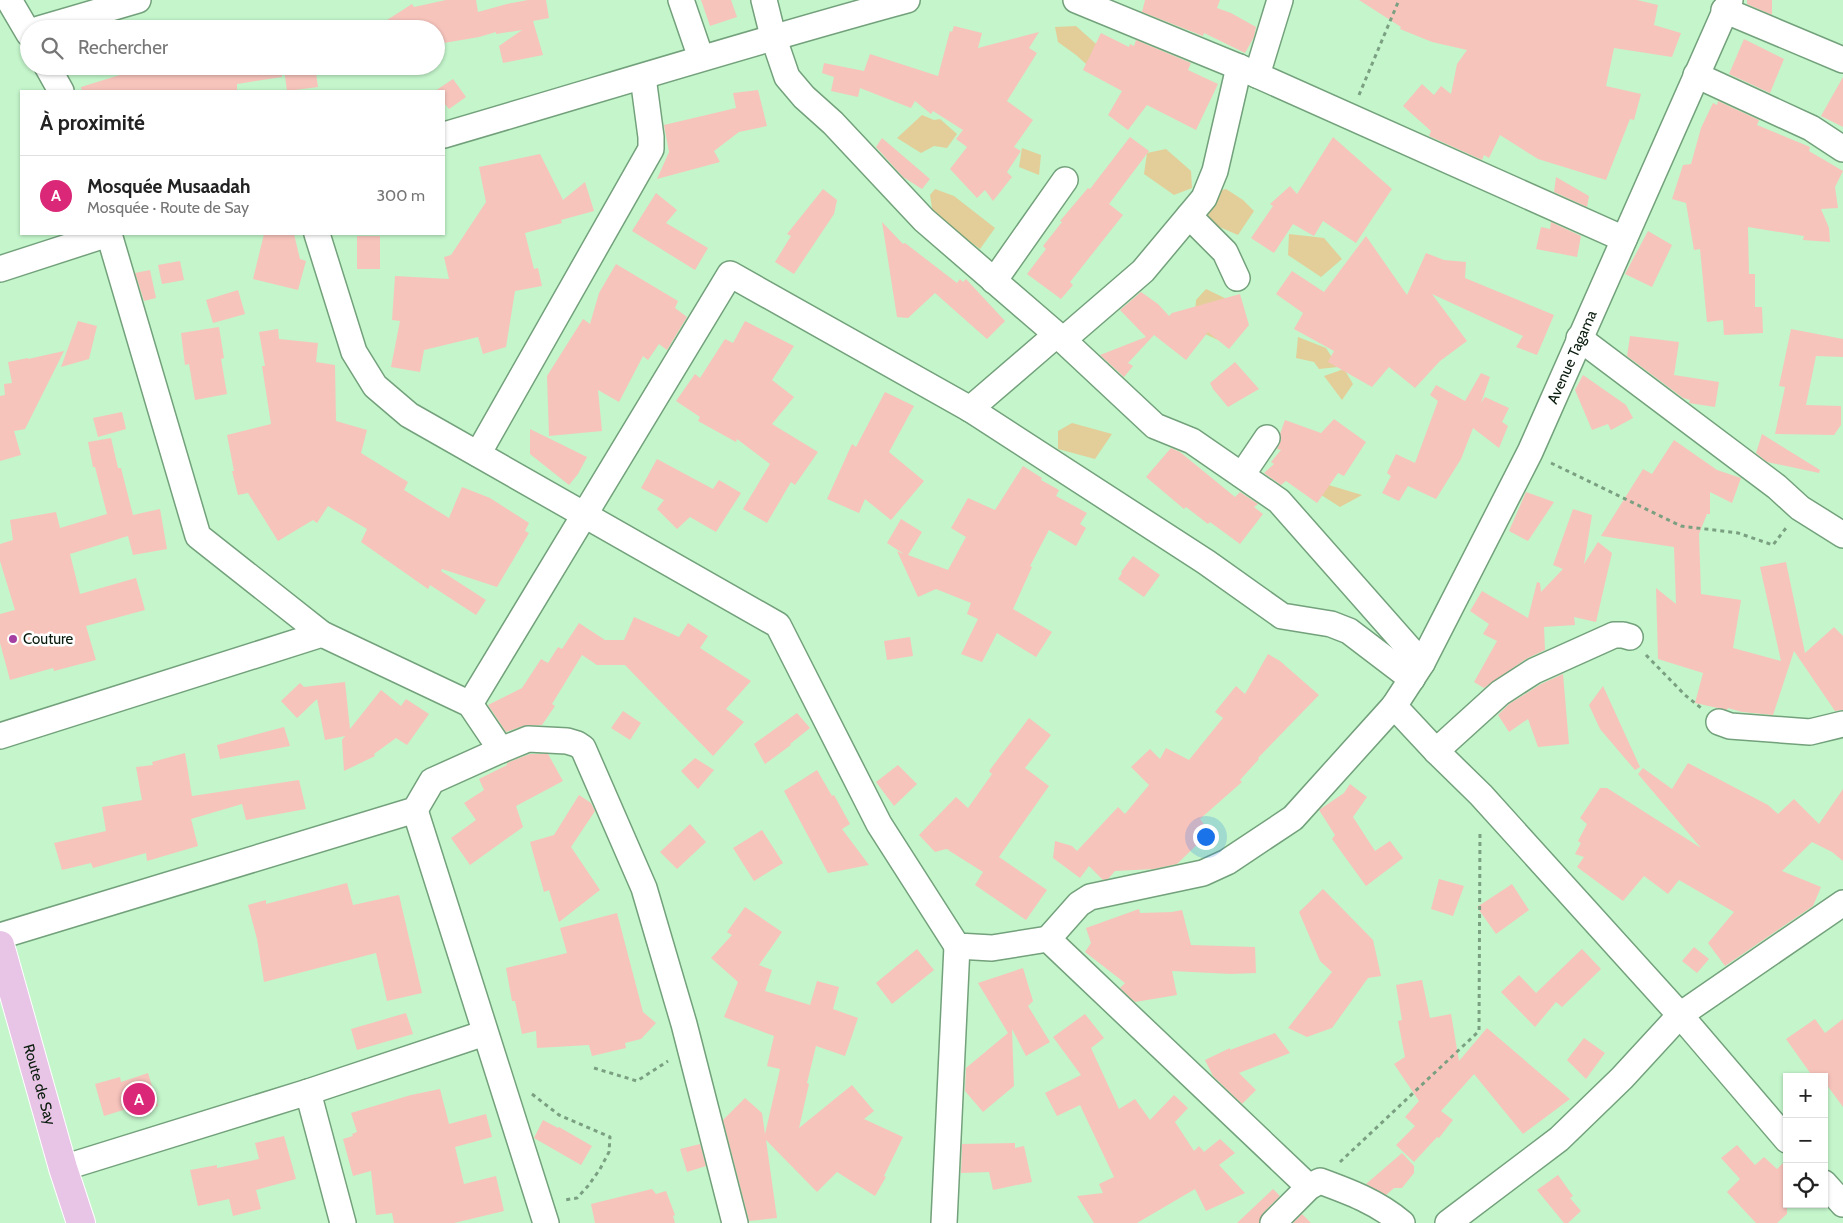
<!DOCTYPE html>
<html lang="fr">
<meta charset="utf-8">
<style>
body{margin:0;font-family:Cabin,sans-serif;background:#f2f2f2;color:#222}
.controls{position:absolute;right:15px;bottom:15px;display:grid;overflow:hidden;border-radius:0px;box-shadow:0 1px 4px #0004}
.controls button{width:45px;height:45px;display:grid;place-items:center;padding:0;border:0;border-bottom:1px solid #e0e0e0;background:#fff;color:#222;font:25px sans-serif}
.you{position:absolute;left:1205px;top:836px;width:18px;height:18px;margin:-12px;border:4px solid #fff;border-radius:50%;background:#1a73e8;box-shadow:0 0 0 8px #1a73e833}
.badge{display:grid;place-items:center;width:32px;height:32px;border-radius:50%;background:#db2777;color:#fff;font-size:16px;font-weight:700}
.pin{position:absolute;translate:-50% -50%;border:2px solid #fff;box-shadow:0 1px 5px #0006}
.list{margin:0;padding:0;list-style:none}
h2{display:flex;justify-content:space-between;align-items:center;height:65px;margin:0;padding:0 20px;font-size:21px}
h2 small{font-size:16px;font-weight:400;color:#767676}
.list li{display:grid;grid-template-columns:32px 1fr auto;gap:15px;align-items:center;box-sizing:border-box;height:80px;padding:0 20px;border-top:1px solid #e0e0e0}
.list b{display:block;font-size:19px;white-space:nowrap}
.list p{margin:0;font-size:16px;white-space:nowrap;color:#767676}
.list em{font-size:16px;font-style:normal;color:#767676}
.icon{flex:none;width:28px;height:28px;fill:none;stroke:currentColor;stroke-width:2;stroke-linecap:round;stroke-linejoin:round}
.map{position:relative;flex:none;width:1843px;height:1223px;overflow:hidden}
.search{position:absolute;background:#fff;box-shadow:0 1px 4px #0004;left:20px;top:20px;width:425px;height:55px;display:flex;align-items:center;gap:12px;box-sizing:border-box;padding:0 18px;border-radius:28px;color:#767676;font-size:19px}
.panel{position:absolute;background:#fff;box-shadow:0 1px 4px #0004;left:20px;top:90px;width:425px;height:145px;border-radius:0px}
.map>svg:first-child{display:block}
.green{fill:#e3ce9a}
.building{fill:#f7c4bc}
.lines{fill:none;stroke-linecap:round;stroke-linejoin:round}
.minor-casing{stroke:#73a17b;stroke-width:28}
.major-casing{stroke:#fff;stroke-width:30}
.path{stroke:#7ba081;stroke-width:3;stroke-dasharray:4 4;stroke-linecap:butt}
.minor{stroke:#fff;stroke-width:25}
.major{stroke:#e8c4e6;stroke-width:28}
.poi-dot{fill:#a53fa2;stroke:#fff;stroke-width:2}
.labels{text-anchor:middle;stroke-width:5;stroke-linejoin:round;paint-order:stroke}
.street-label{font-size:15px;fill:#0a1c0e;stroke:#fff}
.poi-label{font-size:15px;fill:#0a1c0e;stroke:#fff;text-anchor:start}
</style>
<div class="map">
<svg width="1843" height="1223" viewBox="0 0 1843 1223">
<rect width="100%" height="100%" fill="#c4f5cb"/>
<!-- green -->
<g class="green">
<path d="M1076 26 1104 51 1094 71 1076 55 1058 42 1055 27Z"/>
<path d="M922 115 934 120 940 119 957 134 947 148 934 146 921 153 897 138Z"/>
<path d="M1022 148 1041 155 1039 175 1019 167Z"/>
<path d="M1166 149 1191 171 1192 188 1174 195 1144 174 1147 153Z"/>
<path d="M935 189 954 196 995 228 980 249 933 214 930 195Z"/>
<path d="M1226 189 1243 200 1254 211 1238 235 1208 222 1209 193Z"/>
<path d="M1289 234 1324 238 1342 259 1321 277 1288 255Z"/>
<path d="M1206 289 1241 306 1218 340 1194 329 1196 300Z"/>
<path d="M1298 337 1326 348 1338 367 1319 369 1314 362 1296 358Z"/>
<path d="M1344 369 1353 384 1342 400 1324 376Z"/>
<path d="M1072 423 1112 434 1095 459 1058 449V431Z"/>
<path d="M1322 483 1362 495 1340 507 1315 491Z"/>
</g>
<!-- building -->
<g class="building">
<path d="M446 0H476L478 12 507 4 528 0H546L549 18 533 21 543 55 503 63 499 46 522 30 496 34V32L479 37 438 44 436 29H373L412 4 414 7Z"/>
<path d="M701 0H731L737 17 710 26Z"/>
<path d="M1145 0H1220L1217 8 1231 13 1256 27 1254 37 1245 53 1204 33 1203 36 1142 12Z"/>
<path d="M1359 0H1637L1658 5 1654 25 1681 33 1672 57 1614 48 1606 86 1641 94 1634 120 1630 119 1606 180 1538 159 1500 135 1489 158 1484 155 1482 160 1429 136 1431 131 1403 106 1422 84 1434 95 1441 86 1451 94 1457 64 1467 50 1432 42 1400 29 1401 27Z"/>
<path d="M1747 0H1772V15L1747 4Z"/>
<path d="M954 26 982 33 978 48 1039 32 1029 48 1037 53 1007 101 1033 120 1014 147 1021 151 1007 172 1012 177 993 201 985 190 977 198 950 169 967 147 956 139 963 130 933 111 931 114 915 101 911 108 860 88 858 97 831 91 834 77 822 73 824 63 864 71 870 54 938 76 950 31 952 32Z"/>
<path d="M1101 33 1129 47 1130 44 1134 46 1136 40 1191 63 1188 70 1218 84 1196 130 1147 105 1128 130 1108 115 1122 91 1083 70Z"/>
<path d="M1744 39 1784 59 1770 93 1729 74Z"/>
<path d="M149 66 209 69V66H281L282 77 237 84V91H82L81 87Z"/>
<path d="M302 66H315L318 87 287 91 284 69Z"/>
<path d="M1843 77V127L1821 116Z"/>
<path d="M453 79 466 97 449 109 444 103V91H435Z"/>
<path d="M758 90 767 126 739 132 714 151 720 162 657 179 669 152 664 125 736 108 733 93Z"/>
<path d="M1718 101 1759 120 1757 125 1810 147 1809 151 1843 171 1835 187 1838 208 1821 209 1829 228 1830 242 1803 240 1804 236 1748 227 1749 274H1755V307H1762L1763 333 1724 335 1723 320 1707 322 1700 249 1694 250 1686 203 1672 199 1683 165 1691 164 1701 128 1713 103 1717 105Z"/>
<path d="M1130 137 1149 151 1109 204 1123 215 1070 282 1073 285 1061 299 1027 274 1046 249 1043 246 1062 222 1060 221 1088 188 1090 189Z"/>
<path d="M1333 137 1392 189 1356 243 1323 221 1314 236 1293 224 1274 253 1251 238 1273 206 1270 204 1290 186 1297 194Z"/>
<path d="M882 138 930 179 922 189 903 177 876 147Z"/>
<path d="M540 154 563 200 585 182 594 211 561 220 562 223 525 233 534 269 538 268 542 286 515 291 506 347 483 354 478 337 424 350 420 372 391 367 400 321 392 320 395 276 449 279 444 257 451 255 486 202 479 167Z"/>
<path d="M1556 177 1589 196 1587 207 1554 192Z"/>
<path d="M823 189 837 200 834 214 794 274 775 262 791 236 787 234Z"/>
<path d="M656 193 677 210 666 223 708 248 695 270 632 231Z"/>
<path d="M882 222 903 244 905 243 957 283 960 279 963 282 966 279 1005 321 987 339 935 293 908 318 897 317Z"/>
<path d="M1551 222 1581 236 1577 257 1536 249 1541 227 1550 229Z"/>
<path d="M1648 231 1672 245 1652 287 1625 274Z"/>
<path d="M264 234H294L300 259 306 261 298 290 253 279Z"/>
<rect x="357" y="236" width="23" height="33"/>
<path d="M1366 236 1407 295 1426 253 1444 260 1466 262 1465 278 1554 315 1537 355 1516 347 1523 336 1432 294 1467 341 1440 361 1415 388 1389 367 1372 387 1328 362 1334 351 1294 329 1303 313 1276 294 1292 271 1324 292Z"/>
<path d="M180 261 184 280 162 284 158 265Z"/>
<path d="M616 264 678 301 675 308 687 317 667 350 659 344 648 360 643 356 619 402 598 390 602 431 549 436 547 376 583 319 590 324 599 293Z"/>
<path d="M150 270 156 298 144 301 135 273Z"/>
<path d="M238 290 245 314 213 323 206 300Z"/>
<path d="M1141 292 1158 304 1169 316 1172 313 1240 294 1249 325 1229 349 1208 332 1186 360 1154 335 1128 363 1133 366 1124 377 1100 355 1146 337 1120 310Z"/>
<path d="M78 321 97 326 89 359 61 367Z"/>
<path d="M745 321 794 346 772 380 794 397 772 424 818 452 795 485 791 482 767 523 743 509 770 464 737 439 736 442 698 421 700 417 676 401 695 374 700 378 725 339 733 343Z"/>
<path d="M219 327 224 358 221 359 227 394 195 400 189 364 185 365 181 333Z"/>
<path d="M278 329 279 339 318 343 316 362 335 365 336 421 367 430 361 453 408 482 404 490 449 518 462 487 490 498 529 523 525 531 529 533 497 587 442 569 441 571 486 600 476 615 430 585 428 589 361 542 367 529 328 506 317 523 313 520 278 541 248 493 238 495 232 471H234L227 435 271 424 262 366H265L259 332Z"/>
<path d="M1791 329 1843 339V357L1816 356 1806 405 1841 406V425L1834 435 1775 434 1785 387 1779 386Z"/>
<path d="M1630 336 1679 342 1674 375 1719 382 1715 407 1689 403 1690 400 1683 398 1627 356Z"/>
<path d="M64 351 25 429 14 431 21 455 0 461V396L5 395 4 384 12 383 8 362 28 358V359Z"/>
<path d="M1235 362 1259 389 1228 407 1213 389 1210 383Z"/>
<path d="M1481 373 1490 377 1481 403 1485 397 1509 408 1502 422 1508 426 1499 448 1473 428 1461 459 1436 499 1408 486 1399 501 1382 493 1391 476 1387 473 1396 454 1415 463 1438 401 1430 395 1436 385 1465 401Z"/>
<path d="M1583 375 1626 405 1633 418 1611 430 1608 424 1592 430 1575 390Z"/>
<path d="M885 392 914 406 889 452 924 481 891 520 865 499 859 513 827 499 852 444 856 447Z"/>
<path d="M122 412 126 429 98 437 93 418Z"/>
<path d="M1334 419 1366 442 1344 476 1338 473 1317 503 1286 481 1281 485 1264 473 1274 464 1271 462 1281 450 1277 449 1281 440 1280 434 1285 420 1321 433Z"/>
<path d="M530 429 587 457 578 474 569 485 530 454Z"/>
<path d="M1762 434 1820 470 1819 473 1767 462 1756 453Z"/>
<path d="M111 438 118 468H121L133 515 160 509 167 549 133 555 128 536 70 554 80 594 136 578 145 610 86 626 96 660 54 671 53 668 10 680 0 643V614L15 610 0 561V544L13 540 10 520 56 512 60 528 107 514 95 467H93L88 442Z"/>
<path d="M1674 440 1717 470 1741 478 1732 503 1710 492V514H1707L1699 534 1701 594 1741 600 1733 648 1781 661 1760 567 1786 562 1805 653 1834 627 1843 636V710L1835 711 1794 651 1773 715 1742 712 1728 708 1727 710 1695 703 1703 673 1658 659 1656 588 1676 604 1674 547 1601 536 1643 469 1652 474Z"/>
<path d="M1171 448 1180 452 1235 497 1240 492 1258 504 1254 507 1263 514 1240 544 1210 522 1208 524 1186 507 1184 509 1146 477Z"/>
<path d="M657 459 713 489 719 480 741 493 716 532 690 517 677 529 657 509 664 500 641 488Z"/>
<path d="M1023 466 1042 478 1041 480 1059 490 1056 496 1087 513 1080 524 1086 528 1076 546 1049 530 1030 566 1032 567 1013 609 1052 632 1036 657 997 633 982 662 961 654 978 619 967 614 971 603 936 589 918 597 897 551 904 554 887 543 901 519 922 532 908 555 948 570 966 537 951 528 968 498 995 510Z"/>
<path d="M1526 492 1554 502 1528 541 1509 531Z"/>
<path d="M1573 509 1592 515 1584 564 1598 542 1612 553 1596 622 1574 617 1575 625 1544 627 1545 650 1526 659 1484 688 1474 682 1497 641 1483 634 1489 624 1470 611 1482 591 1528 618 1537 582 1540 583 1541 592 1563 569 1553 565Z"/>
<path d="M1133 556 1160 575 1144 597 1118 579 1122 573 1121 572Z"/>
<path d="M634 617 679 637 688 623 708 636 700 648 751 681 726 709 744 722 713 756 625 665H597L582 655 552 704 555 706 542 725 523 726 506 732 488 705 522 688 541 659 548 663 558 647 562 649 579 623 605 640H624Z"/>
<path d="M910 637 913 656 887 660 884 641Z"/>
<path d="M1268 654 1280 661 1319 695 1258 758 1259 759 1240 780 1242 782 1200 819 1210 832 1177 864 1154 869 1115 871 1108 879 1103 880 1089 866 1080 878 1053 858 1055 841 1072 846 1077 851 1118 807 1125 814 1149 785 1131 767 1150 749 1160 759 1166 748 1189 760 1223 718 1215 712 1236 686 1245 694Z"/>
<path d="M1563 674 1569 744 1538 747 1528 719 1509 732 1498 715 1509 704 1541 684Z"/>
<path d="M345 682 350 729 381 690 401 706 406 699 429 714 407 745 396 738 374 754 375 756 344 771 342 740 345 736 325 740 317 699 297 718 281 701 300 683 304 687Z"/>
<path d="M1603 686 1640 767 1635 770 1600 729 1589 705Z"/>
<path d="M623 711 641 723 630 740 611 728Z"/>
<path d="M797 713 810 728 790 744 791 745 765 764 754 744Z"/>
<path d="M1029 718 1051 735 1025 768 1049 786 999 857 1047 890 1026 920 975 885 983 872 948 850H950L946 849 935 852 919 835 956 797 968 808 992 774 989 771Z"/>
<path d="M284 727 290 746 220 759 217 745Z"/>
<path d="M185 753 192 796 299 780 306 809 246 820 242 804 191 819 198 846 147 861 146 853 93 868 91 863 62 870 54 843 106 831 102 807 142 800 136 767 153 765 152 762Z"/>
<path d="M530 754H548L563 781 516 806 523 827 470 865 451 838 476 820 464 803 484 790 479 779 507 765V763Z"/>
<path d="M695 758 714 770 698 789 681 771Z"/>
<path d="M1688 763 1768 805 1778 814 1794 799 1819 824 1843 789V861L1832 852 1812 842 1782 871 1821 887 1813 906 1725 966 1708 943 1734 912 1679 880 1668 894 1644 876 1623 901 1577 867 1584 857 1575 854 1581 843 1578 841 1587 824 1580 818 1600 788H1607L1701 848 1638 774 1643 768 1672 789Z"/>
<path d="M898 765 917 784 894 806 876 782Z"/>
<path d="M817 770 832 796 834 795 850 824 842 829 869 865 828 873 784 791Z"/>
<path d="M1350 784 1367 797 1353 817 1375 851 1390 841 1403 858 1366 886 1332 839 1335 835 1319 810 1344 793Z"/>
<path d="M579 795 591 803 595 811 571 847 600 890 559 922 549 890 544 892 530 842 554 835Z"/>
<path d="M690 824 706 842 677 869 660 852Z"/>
<path d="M762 830 783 863 754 881 733 848Z"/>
<path d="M1439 879 1464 886 1453 916 1431 909Z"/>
<path d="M347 883 353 905 399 895 422 993 387 1001 376 953 264 982 257 939 248 905 266 900V904Z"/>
<path d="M1512 884 1529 910 1496 934 1477 907Z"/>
<path d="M1323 889 1373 940 1381 976 1368 978 1332 1028 1307 1037 1288 1028 1332 972 1320 961 1299 912Z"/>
<path d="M745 907 782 932 759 965 772 970 765 991 810 1005 817 981 839 987 833 1009 858 1018 845 1056 816 1046 807 1083 809 1084 799 1128 852 1085 874 1111 864 1119 903 1137 884 1176 886 1177 875 1196 837 1172 817 1192 766 1140 777 1218 749 1221 723 1120 745 1098 762 1113 765 1134 780 1069 767 1066 774 1036 724 1017 738 982 711 958 732 935 727 932Z"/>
<path d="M1139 909 1140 913 1172 912 1182 910 1191 945 1255 947 1256 973 1231 974 1172 971 1177 995 1135 1002 1120 988 1125 983 1085 952 1091 943 1086 928Z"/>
<path d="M617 913 643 1012 656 1023 641 1039 625 1043 626 1048 592 1056 589 1045 537 1048 536 1031 522 1034 515 1001H512L506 968 567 953 560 928Z"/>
<path d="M1694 947 1709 959 1697 973 1682 961Z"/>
<path d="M917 949 934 970 892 1004 876 983Z"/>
<path d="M1582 949 1601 969 1562 1007 1556 1002 1535 1027 1501 992 1519 975 1536 993Z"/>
<path d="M1023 968 1033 1001 1028 1006 1050 1042 1026 1056 1012 1029 1014 1086 983 1112 965 1091 966 1068 1008 1033 978 983Z"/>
<path d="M1422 980 1430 1018 1451 1014 1459 1061 1487 1028 1570 1099 1523 1134 1474 1074 1441 1111 1453 1120 1439 1138 1437 1137 1414 1162 1396 1145 1415 1126 1405 1117 1419 1101 1394 1064 1405 1057 1398 1021 1402 1020 1396 985Z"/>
<path d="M406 1013 413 1034 357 1050 351 1029Z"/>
<path d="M1085 1014 1104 1038 1091 1048 1119 1109 1135 1099 1150 1120 1174 1095 1188 1108 1175 1122 1194 1151 1199 1146 1204 1152 1220 1139 1235 1153 1219 1165 1245 1193 1206 1211 1195 1189 1137 1223H1094L1077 1196 1103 1193 1099 1184 1114 1177 1080 1105 1057 1116 1045 1093 1081 1075 1053 1037Z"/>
<path d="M1815 1019 1825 1033 1843 1019V1107L1824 1081V1077H1813L1786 1039Z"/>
<path d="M1275 1033 1290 1053 1239 1073 1256 1090 1242 1104 1213 1076 1205 1060 1230 1048V1050Z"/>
<path d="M1584 1038 1605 1053 1586 1079 1567 1060Z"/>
<path d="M148 1073 158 1106 135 1113 133 1107 104 1116 95 1084 120 1077 121 1082Z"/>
<path d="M440 1089 449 1124 486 1114 492 1137 455 1147 464 1184 496 1176 504 1211 454 1223H394L392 1213 376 1215 371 1171 353 1176 343 1139 353 1136 352 1134 357 1132 351 1113 411 1095Z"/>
<path d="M543 1120 558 1128 559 1127 592 1146 581 1165 534 1138Z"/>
<path d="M284 1136 296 1179 256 1190 261 1209 233 1216 229 1199 198 1206 190 1170 217 1165V1168L259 1159 255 1143Z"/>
<path d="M1015 1143V1148L1024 1146 1032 1182 993 1190 989 1172 961 1173 962 1144Z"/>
<path d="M700 1144 706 1166 687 1172 680 1149Z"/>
<path d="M1737 1145 1755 1165 1764 1157 1777 1169 1787 1159V1214L1777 1223H1756L1727 1192 1740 1179 1721 1158Z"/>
<path d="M1402 1153 1414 1166V1173L1402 1188H1394L1386 1195 1366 1184Z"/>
<path d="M1558 1175 1573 1196 1570 1198 1581 1211 1568 1223H1564L1537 1190Z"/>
<path d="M652 1189 656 1194 666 1191 675 1215 673 1216 675 1223H595L591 1204Z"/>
<path d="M1273 1189 1280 1196 1263 1213 1259 1223H1237Z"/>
<path d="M1302 1214 1311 1223H1293Z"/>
</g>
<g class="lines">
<defs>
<g id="minor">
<path d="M9 0 29 34"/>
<path d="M681 0 701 58"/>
<path d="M764 0 773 36 787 77 804 97 833 123 924 220 1063 340 1155 426 1192 441 1279 501 1422 663"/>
<path d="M1076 0 1239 67 1624 239"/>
<path d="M1724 10 1843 60"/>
<path d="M39 29 138 0"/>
<path d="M47 66 61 91"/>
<path d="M1257 75 1280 0"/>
<path d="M1696 75 1811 128 1843 149"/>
<path d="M444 135C598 90 752 42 907 0"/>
<path d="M1189 216 1225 252 1237 278"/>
<path d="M317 234 354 352 375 386 409 415 778 625 879 824 957 946 992 948 1048 939 1309 1187"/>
<path d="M0 269 108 234"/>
<path d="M994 281 1065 180"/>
<path d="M1579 338 1777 487 1800 508 1843 535"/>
<path d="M1063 340 1143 271 1204 198 1215 171 1239 67"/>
<path d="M970 409 1056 335"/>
<path d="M478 454 651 149V137L643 77"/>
<path d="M1242 475 1267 438"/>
<path d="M470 704 730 274 970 409 1206 562 1282 616 1331 624 1349 631 1412 679"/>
<path d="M1394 706 1436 751 1481 795 1680 1015 1787 1140"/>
<path d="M1719 722 1730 726 1810 732 1843 724"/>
<path d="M0 736 322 634"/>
<path d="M501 750 528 739 567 741 577 744 583 748 644 888 684 1024 735 1223"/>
<path d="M1436 751 1500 693 1534 671 1614 635H1623L1630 637"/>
<path d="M415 810 546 1223"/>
<path d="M0 936 415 810 432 781 501 750 470 704 322 634 198 536 109 234"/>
<path id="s1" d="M1048 939 1079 904 1090 897 1203 873 1227 862 1293 818 1394 706 1422 663 1530 452 1730 0"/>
<path d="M308 1092 343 1223"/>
<path d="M63 1168 308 1092 485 1033"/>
<path d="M1824 1183 1843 1204"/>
<path d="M944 1223 957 946"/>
<path d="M1273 1223 1309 1187 1320 1181C1350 1192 1377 1202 1402 1223"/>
<path d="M1448 1223 1559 1139 1622 1078 1680 1015 1843 903"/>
</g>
<g id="major">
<path id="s2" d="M0 945 63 1168 81 1223"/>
</g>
</defs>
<!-- minor casing -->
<use href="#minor" class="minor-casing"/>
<!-- major casing -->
<use href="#major" class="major-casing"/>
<!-- path -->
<g class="path">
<path d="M1359 95 1399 0"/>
<path d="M1551 463 1681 526 1738 533 1773 545 1786 528"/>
<path d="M1646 655 1685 695 1701 708"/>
<path d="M594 1068 637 1081 668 1061"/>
<path d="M532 1094 559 1115 610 1137 609 1152 600 1169 588 1186 577 1198 564 1200"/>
<path d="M1340 1162 1479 1031 1480 830"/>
</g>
<!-- minor -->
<use href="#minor" class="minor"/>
<!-- major -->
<use href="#major" class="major"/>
</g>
<!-- markers -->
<circle class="poi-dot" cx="13" cy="639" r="5"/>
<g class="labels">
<!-- street labels -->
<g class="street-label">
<text dy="5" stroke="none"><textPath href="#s1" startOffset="824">Avenue Tagama</textPath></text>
<text dy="5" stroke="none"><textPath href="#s2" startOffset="145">Route de Say</textPath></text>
</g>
<!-- poi labels -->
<g class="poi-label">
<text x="23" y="644">Couture</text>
</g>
</g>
</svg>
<div class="controls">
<button>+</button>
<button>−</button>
<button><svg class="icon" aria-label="locate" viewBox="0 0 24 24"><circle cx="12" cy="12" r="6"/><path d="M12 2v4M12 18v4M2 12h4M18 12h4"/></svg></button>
</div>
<div class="you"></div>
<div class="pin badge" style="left:139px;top:1099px">A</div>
<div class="search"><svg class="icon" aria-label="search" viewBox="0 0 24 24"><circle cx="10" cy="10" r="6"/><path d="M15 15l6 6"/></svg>Rechercher</div>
<section class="panel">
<h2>À proximité<small></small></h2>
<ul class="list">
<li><span class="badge">A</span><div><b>Mosquée Musaadah</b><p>Mosquée · Route de Say</p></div><em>300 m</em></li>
</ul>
</section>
</div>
